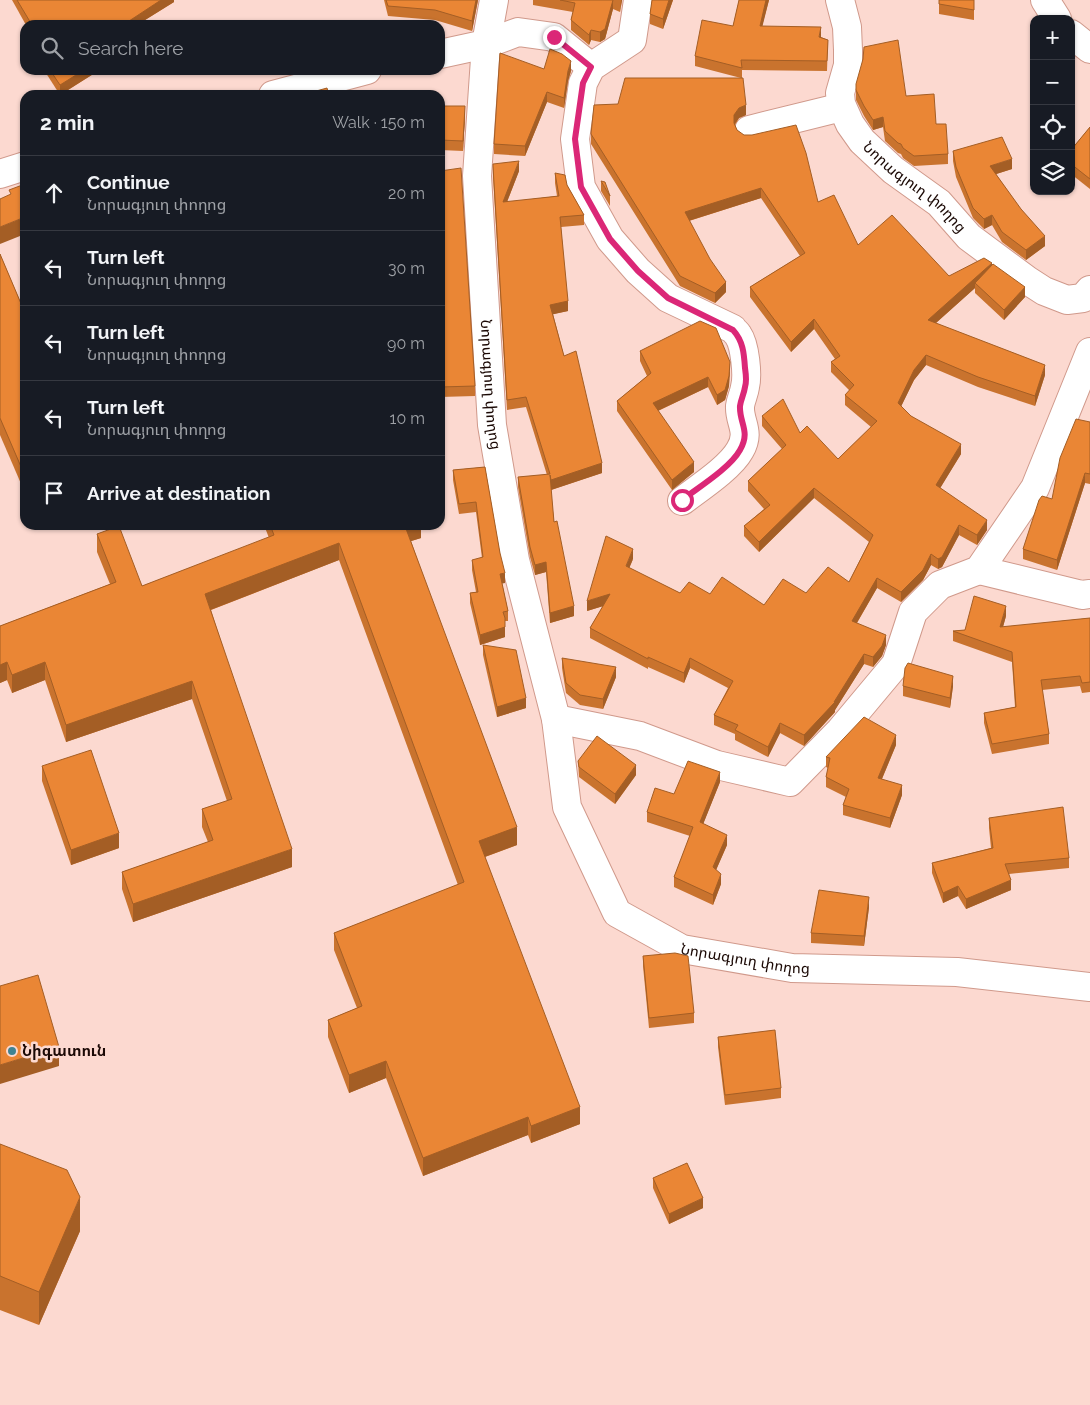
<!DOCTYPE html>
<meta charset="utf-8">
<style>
body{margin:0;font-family:Raleway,"Noto Sans Armenian",sans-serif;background:#20242c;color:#f1f3f6}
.controls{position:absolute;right:15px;top:15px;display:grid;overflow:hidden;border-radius:10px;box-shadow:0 1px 4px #0004}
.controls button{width:45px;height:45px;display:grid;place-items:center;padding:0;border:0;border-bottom:1px solid #363941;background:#171b24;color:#f1f3f6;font:25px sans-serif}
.stop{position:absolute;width:15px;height:15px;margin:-11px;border:4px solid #db2777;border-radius:50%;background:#fff}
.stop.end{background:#db2777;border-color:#fff;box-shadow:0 1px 5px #0008}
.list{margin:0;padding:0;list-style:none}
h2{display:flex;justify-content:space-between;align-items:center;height:65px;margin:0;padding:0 20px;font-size:21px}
h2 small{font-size:16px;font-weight:400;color:#9ea1a6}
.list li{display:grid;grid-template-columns:32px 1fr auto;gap:15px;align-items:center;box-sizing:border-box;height:75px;padding:0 20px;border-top:1px solid #363941}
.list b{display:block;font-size:19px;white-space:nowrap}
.list p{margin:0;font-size:16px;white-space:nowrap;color:#9ea1a6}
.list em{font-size:16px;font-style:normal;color:#9ea1a6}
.icon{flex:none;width:28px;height:28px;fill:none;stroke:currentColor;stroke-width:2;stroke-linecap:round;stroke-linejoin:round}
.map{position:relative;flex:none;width:1090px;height:1405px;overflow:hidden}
.search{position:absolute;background:#171b24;box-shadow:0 1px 4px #0004;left:20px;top:20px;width:425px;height:55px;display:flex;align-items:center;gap:12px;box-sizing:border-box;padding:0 18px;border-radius:15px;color:#9ea1a6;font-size:19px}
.panel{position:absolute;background:#171b24;box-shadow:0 1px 4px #0004;left:20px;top:90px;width:425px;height:440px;border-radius:15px}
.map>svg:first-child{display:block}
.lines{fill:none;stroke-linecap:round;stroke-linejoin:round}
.street-casing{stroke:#d0998b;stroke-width:30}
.street{stroke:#fff;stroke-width:28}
.wall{fill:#c9732e}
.shaded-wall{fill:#a45e25}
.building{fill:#ea8635;stroke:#a45e25}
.route{stroke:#db2777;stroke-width:6}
.poi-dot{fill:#3f8392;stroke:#fcd9d0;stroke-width:2}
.labels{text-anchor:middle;stroke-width:5;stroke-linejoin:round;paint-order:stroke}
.street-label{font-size:15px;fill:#1b0905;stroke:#fcd9d0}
.poi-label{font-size:15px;font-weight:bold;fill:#1b0905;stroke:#fcd9d0;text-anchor:start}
</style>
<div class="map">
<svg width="1090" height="1405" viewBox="0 0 1090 1405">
<rect width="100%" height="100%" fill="#fcd9d0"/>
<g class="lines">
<defs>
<g id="street">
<path id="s1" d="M494 0 486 44 477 176 492 425 515 560 556 719 567 807 617 913 682 949 792 968 957 972 1090 987"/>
<path d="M638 0 632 40 591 67 583 83 575 139 581 187 610 239 638 271 668 298 733 329C734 331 737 333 738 335 745 345 748 375 745 387 744 394 741 399 740 406 739 423 751 431 740 450 730 468 699 488 682 501"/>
<path id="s2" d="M840 0 847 27 848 50V65L840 93 841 104 850 124 862 141 893 170 939 203 969 237 1027 280 1044 291 1067 300 1083 298 1090 290"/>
<path d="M1045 0 1057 19"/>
<path d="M1071 34 1090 49"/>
<path d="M440 54 486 44 518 32 554 37 591 67"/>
<path d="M273 95 367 70"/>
<path d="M749 130 842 107"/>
<path d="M0 174 25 166"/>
<path d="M979 570 1082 595 1090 594"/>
<path d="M556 719 640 736 717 765 790 782 840 731 896 664 913 612 940 585 979 570 1035 488 1090 352"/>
</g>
</defs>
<!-- street casing -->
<use href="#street" class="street-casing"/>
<!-- street -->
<use href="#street" class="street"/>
</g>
<!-- wall -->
<g class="wall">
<path d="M12 0H174V2L137 25H26Z"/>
<path d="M384 0H478L472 31 435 20 388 16Z"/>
<path d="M533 0H622L620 12 613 9 605 39 600 42 591 40 589 45 571 30V20L573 12 533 5Z"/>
<path d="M652 0H673L663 29 650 24V14Z"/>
<path d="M739 0H769L762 26 821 37 828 40 827 71 742 70V78L746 115 739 118 735 125 737 130 818 202 858 245 949 276 992 265 1025 297 1004 320 975 293V288L936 323 1045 375 1035 406 978 387 926 365 914 380 901 406 911 416 961 454 940 488 987 530 977 545 959 535 942 567 938 569 931 565 923 580 901 602 877 588 857 623 886 645 882 656 873 667 864 664 835 710V712L804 746 780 733 768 757 735 740V734L714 725V715L728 688 690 668 684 683 648 667V669L590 638V628L603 606 587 611 633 559 629 568 680 593 710 594 764 605 806 593 849 582 869 542 814 498 759 552 744 536V526L764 509 748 491V481L782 449 762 426V416L800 433 838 459 871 427 845 405V395L850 391 831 372V362L835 359 814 329 791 352 750 297V287L800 256 761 198 689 221 726 292 715 303 680 286 591 144V134L618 104 741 78 695 66V56L733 26Z"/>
<path d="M939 0H974V20L939 14Z"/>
<path d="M544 69 571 71 568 81 564 108 547 102 525 156 494 154V144Z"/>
<path d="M44 70H98V71L60 95Z"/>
<path d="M856 84 906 96 936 124 948 154V164L914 166 903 158 901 154 898 153 885 141 883 127 873 130 864 116 856 100Z"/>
<path d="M440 106 465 116 463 151 440 150Z"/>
<path d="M1090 127V189L1071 174V150Z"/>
<path d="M953 151 1012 169 996 174 1045 246 1026 260 1002 242 992 225 984 229 973 218 956 177 953 161Z"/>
<path d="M493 164 519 171 507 202 557 196 555 183V173L567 185 584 215V225L561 227 568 311 553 314 564 356 602 473 551 490 554 522 574 616 550 623 546 572 535 575 530 557 518 487V477L547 475 526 407 507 410 493 176Z"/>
<path d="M440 171 475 386V396L440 397Z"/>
<path d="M601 181 610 196V206L601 191Z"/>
<path d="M0 254 25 313V493L0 435Z"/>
<path d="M640 351 730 372 729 386 725 400 717 405 708 387 658 411 694 472 672 490 617 411V401L647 376 640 361Z"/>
<path d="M1090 422V484L1085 483 1057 570 1023 559V549L1052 499Z"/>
<path d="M485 467 505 583H502L508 611V621H505V637L480 645 470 603V593L476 592 472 570V560L482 558 476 512 459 514 453 480V470Z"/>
<path d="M264 525H421V538L411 541 517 845 485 857 580 1124 531 1143 528 1135 423 1176 386 1078 349 1093 328 1037V1020L357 1008 334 950V933L458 885 339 560 211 610 292 867 133 922 122 889V872L208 842 202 827V809L227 801 192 699 66 742 45 680 12 693 7 680 0 683V626L110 584 97 552V534L142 586 269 538Z"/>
<path d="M1006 616 1003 627 1090 618V692L1082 693 1080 686 1042 690 1049 734V744L992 754 984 723V713L1015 707 1012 662 953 641V631L965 630Z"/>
<path d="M483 645 526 708 497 717 483 655Z"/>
<path d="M562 658 616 677 603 709 580 705 566 693 562 668Z"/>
<path d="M903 686H953L950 708 903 696Z"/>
<path d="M896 745 882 779 902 795 890 828 843 815V805L846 797 826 787V777L828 768 826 767V757Z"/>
<path d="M578 761 636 775 615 804 579 777Z"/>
<path d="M42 766 119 848 71 865 42 781Z"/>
<path d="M720 782 703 824 727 845 716 870 721 884 713 905 674 887V877L690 836 647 822V812L674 794Z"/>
<path d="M989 818 1069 858V868L1009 874 1011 890 966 909 958 896 943 903 932 873V863L991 848 989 828Z"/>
<path d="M869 907 864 946 811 943V933Z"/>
<path d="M643 956 694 1013V1023L649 1028 643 966Z"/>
<path d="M718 1037 781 1088V1098L725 1105 718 1047Z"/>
<path d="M0 1144 80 1231 39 1325 0 1310Z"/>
<path d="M653 1178 703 1208 669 1224 653 1188Z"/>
</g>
<!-- shaded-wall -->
<g class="shaded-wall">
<path d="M161 0H174V2L137 25H123Z"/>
<path d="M476 0H478L472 31V21Z"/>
<path d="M613 0V9L605 39 600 42V32Z"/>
<path d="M621 0H622L620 12Z"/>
<path d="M669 0H673L663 29V19Z"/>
<path d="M766 0H769L760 36V26Z"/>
<path d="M821 27V37H819Z"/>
<path d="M591 30V40L589 45V35Z"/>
<path d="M571 61V71L568 81 564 108V98L568 71Z"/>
<path d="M84 70H98V71L60 95V85Z"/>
<path d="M547 92V102L525 156V146Z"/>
<path d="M746 105V115L739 118 734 125V133V115L739 108Z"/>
<path d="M465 106V116L463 151V141Z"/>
<path d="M883 117V127L873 130V120Z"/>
<path d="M1012 159V169L990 176V166Z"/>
<path d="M519 161V171L503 212V202Z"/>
<path d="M761 188V198L685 222V212Z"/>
<path d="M992 215V225L984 229V219Z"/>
<path d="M25 217V234L0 244V227Z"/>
<path d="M1045 236V246L1026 260V250Z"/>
<path d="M992 263V273L975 283V288L928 330V320Z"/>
<path d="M726 282V292L715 303V293Z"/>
<path d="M1025 287V297L1004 320V310Z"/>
<path d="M568 301V311L550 315V305Z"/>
<path d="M814 319V329L791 352V342Z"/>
<path d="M926 355V365L914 380 898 413V403L914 370Z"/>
<path d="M730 362 729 386 725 400 717 405V395Z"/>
<path d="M1045 365V375L1035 406V396Z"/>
<path d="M708 377V387L653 413V403Z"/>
<path d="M961 444V454L936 495V485Z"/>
<path d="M694 462V472L672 490V480Z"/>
<path d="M602 463V473L551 490V480Z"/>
<path d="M1085 473V483L1057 570V560Z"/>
<path d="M814 488V498L759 552V542Z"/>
<path d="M987 520V530L977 545V535Z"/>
<path d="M408 525H421V538L405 543V526Z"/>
<path d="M959 525V535L942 567 938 569V559Z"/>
<path d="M339 543V560L205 612V594Z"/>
<path d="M633 549V559L626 576V566Z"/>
<path d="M931 554V565L923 580 901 602V592Z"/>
<path d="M546 562V572L535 575V565Z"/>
<path d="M505 573V583L500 584V574Z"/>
<path d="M877 578V588L852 631V621Z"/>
<path d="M610 594V604L587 611V601Z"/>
<path d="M574 606V616L550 623V613Z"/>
<path d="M1006 606V616L1000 637V627Z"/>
<path d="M505 627V637L480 645V635Z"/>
<path d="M886 635V645L882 656 873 667V657Z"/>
<path d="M864 654V664L835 710V712L804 746V735L834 702Z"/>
<path d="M690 658V668L684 683V673Z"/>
<path d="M7 662V680L0 683V665Z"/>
<path d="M45 662V680L12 693V675Z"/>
<path d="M616 667V677L603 709V699Z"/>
<path d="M953 676V686L950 708V698Z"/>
<path d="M192 681V699L66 742V725Z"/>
<path d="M526 698V708L497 717V707Z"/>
<path d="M780 723V733L768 757V747Z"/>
<path d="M896 735V745L878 788V778Z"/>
<path d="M636 765V775L615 804V794Z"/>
<path d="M720 772V782L700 832V822Z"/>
<path d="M902 785V795L890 828V818Z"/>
<path d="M517 827V845L479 859V841Z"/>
<path d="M119 833V848L71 865V850Z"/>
<path d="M727 835V845L713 877V867Z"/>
<path d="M292 849V867L133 922V904Z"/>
<path d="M721 874V884L713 905V895Z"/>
<path d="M1011 880V890L966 909V899Z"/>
<path d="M958 886V896L943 903V893Z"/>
<path d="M869 897V907L864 946V936Z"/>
<path d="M59 1047V1066L0 1084V1065Z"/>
<path d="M386 1061V1078L349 1093V1075Z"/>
<path d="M580 1107V1124L531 1143V1126Z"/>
<path d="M528 1117V1135L423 1176V1158Z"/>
<path d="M80 1197V1231L39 1325V1292Z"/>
<path d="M703 1198V1208L669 1224V1214Z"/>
</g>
<!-- building -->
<g class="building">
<path d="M17 0H161L123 25H32Z"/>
<path d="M386 0H476L472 21 435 10 388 6Z"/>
<path d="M560 0H613L605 29 600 32 591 30 589 35 571 20 575 3Z"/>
<path d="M652 0H669L663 19 650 14Z"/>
<path d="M739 0H766L760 26 821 27 819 37 828 40 827 61 741 60 742 68 695 56 702 20 733 26Z"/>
<path d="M939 0H974V10L939 4Z"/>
<path d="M898 40 906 96 934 94 936 124H946L948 154 914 156 903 148 901 144 898 143 885 131 883 117 873 120 864 106 856 90V84L863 59 864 47Z"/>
<path d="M550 49 562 54 571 61 568 71 564 98 547 92 525 146 494 144 500 53 544 69Z"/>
<path d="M50 70H84L60 85Z"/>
<path d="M625 78H743L746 105 739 108 734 115V123L737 130 744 135H752L796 125 806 153 818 202 834 195 858 245 892 215 949 276 984 258 992 263 928 320 1045 365 1035 396 978 377 926 355 914 370 898 403 911 416 961 444 936 485 987 520 977 535 959 525 942 557 938 559 931 554 923 570 901 592 877 578 852 621 886 635 882 646 873 657 864 654 834 702H835L804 735 780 723 768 747 735 730 738 725 714 715 733 681 690 658 684 673 648 657V659L590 628 610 594 587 601 606 536 633 549 626 566 680 593 689 582 710 594 722 577 764 605 783 579 806 593 828 567 849 582 873 535 814 488 759 542 744 526 770 505 748 481 786 445 762 416 783 399 800 433 807 426 838 459 877 421 845 395 854 385 831 362 840 356 814 319 791 342 750 287 805 253 761 188 685 212 710 259 726 282 715 293 680 276 591 134 594 105 618 104Z"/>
<path d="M327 88 329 95H302Z"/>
<path d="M440 106H465L463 141 440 140Z"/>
<path d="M1090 127V179L1071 164V150Z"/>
<path d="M1002 137 1012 159 990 166 1021 209 1045 236 1026 250 1002 232 992 215 984 219 973 208 956 167 953 151Z"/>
<path d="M519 161 503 202 559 196 555 173 565 175 567 185 584 215 560 217 568 301 550 305 564 356 576 351 602 463 551 480 550 475 554 522 557 521 574 606 550 613 546 562 535 565 530 547 518 477 550 474 526 397 507 400 493 166V164Z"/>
<path d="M461 168 475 386 440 387V171Z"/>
<path d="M601 181 605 182 610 196Z"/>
<path d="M25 184V217L0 227V199L11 194 9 190Z"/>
<path d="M0 254 25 313V476L0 418Z"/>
<path d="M993 264 1025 287 1004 310 975 283Z"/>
<path d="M700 321 716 328 730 362 729 376 725 390 717 395 708 377 653 403 694 462 672 480 617 401 651 373 640 351Z"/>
<path d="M1076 419 1090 422V474L1085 473 1057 560 1023 549 1039 500 1042 496 1052 499 1060 458Z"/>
<path d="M485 467 500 553 505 573 500 574 508 611 503 612 505 618V627L480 635 470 593 478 592 472 560 483 557 476 502 459 504 453 470Z"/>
<path d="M270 525H408L405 526 517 827 479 841 580 1107 531 1126 528 1117 423 1158 386 1061 349 1075 328 1020 362 1006 334 933 464 882 339 543 205 594 292 849 133 904 122 872 213 840 202 809 232 799 192 681 66 725 45 662 12 675 7 662 0 665V626L116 582 97 534 119 526 142 586 274 535Z"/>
<path d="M974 596 1006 606 1000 627 1090 618V682L1082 683 1080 676 1041 680 1049 734 992 744 984 713 1016 707 1012 652 953 631 965 630Z"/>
<path d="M483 645 516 650 526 698 497 707Z"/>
<path d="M562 658 616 667 603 699 580 695 566 683Z"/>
<path d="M908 663 953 676 950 698 903 686 905 668Z"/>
<path d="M864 717 896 735 878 778 902 785 890 818 843 805 849 789 826 777 830 758 826 757Z"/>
<path d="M597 736 636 765 615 794 579 767 578 761Z"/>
<path d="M91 750 119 833 71 850 42 766Z"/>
<path d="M688 761 720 772 700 822 727 835 713 867 721 874 713 895 674 877 693 827 647 812 655 788 674 794Z"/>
<path d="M1063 807 1069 858 1005 864 1011 880 966 899 958 886 943 893 932 863 993 848 989 818Z"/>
<path d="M819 890 869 897 864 936 811 933Z"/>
<path d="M675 953 688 956 694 1013 649 1018 643 956Z"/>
<path d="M38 975 59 1047 0 1065V986Z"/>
<path d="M775 1030 781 1088 725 1095 718 1037Z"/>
<path d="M0 1144 67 1170 80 1197 39 1292 0 1276Z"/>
<path d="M687 1163 703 1198 669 1214 653 1178Z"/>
</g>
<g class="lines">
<!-- route -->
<path class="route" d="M554 37 591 67 583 83 575 139 581 187 610 239 638 271 668 298 733 330C743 341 744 353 745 368 746 375 747 381 745 387 744 394 741 399 740 406 739 423 751 431 740 450 730 468 699 487 682 500"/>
</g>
<!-- markers -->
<circle class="poi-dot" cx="12" cy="1051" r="5"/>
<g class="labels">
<!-- street labels -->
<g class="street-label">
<text dy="5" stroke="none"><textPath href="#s2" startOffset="219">Նորագյուղ փողոց</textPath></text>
<text dy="5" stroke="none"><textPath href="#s1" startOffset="386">Նորագյուղ փողոց</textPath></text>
<text dy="5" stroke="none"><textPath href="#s1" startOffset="1072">Նորագյուղ փողոց</textPath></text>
</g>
<!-- poi labels -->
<g class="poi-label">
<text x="22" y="1056">Նիգատուն</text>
</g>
</g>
</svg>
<div class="controls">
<button>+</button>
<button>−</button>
<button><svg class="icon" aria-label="locate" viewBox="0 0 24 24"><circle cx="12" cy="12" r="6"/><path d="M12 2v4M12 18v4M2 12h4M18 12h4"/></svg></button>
<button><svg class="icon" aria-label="layers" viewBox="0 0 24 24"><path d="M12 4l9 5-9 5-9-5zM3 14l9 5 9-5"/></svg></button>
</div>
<div class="stop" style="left:682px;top:500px"></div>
<div class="stop end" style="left:554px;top:37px"></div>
<div class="search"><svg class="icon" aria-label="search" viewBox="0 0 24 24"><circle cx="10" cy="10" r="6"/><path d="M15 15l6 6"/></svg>Search here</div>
<section class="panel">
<h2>2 min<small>Walk · 150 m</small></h2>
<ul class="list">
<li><svg class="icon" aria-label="ahead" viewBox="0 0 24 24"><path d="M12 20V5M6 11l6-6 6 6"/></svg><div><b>Continue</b><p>Նորագյուղ փողոց</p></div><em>20 m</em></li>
<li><svg class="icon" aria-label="left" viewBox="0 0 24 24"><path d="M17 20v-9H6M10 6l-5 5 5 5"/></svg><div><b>Turn left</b><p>Նորագյուղ փողոց</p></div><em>30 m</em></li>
<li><svg class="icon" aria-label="left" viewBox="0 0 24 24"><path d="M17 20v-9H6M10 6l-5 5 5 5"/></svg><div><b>Turn left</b><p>Նորագյուղ փողոց</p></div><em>90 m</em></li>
<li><svg class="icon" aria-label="left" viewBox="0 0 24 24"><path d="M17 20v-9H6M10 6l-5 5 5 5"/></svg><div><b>Turn left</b><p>Նորագյուղ փողոց</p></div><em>10 m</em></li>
<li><svg class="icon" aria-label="arrive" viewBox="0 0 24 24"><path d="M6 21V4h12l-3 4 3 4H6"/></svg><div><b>Arrive at destination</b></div></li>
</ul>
</section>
</div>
